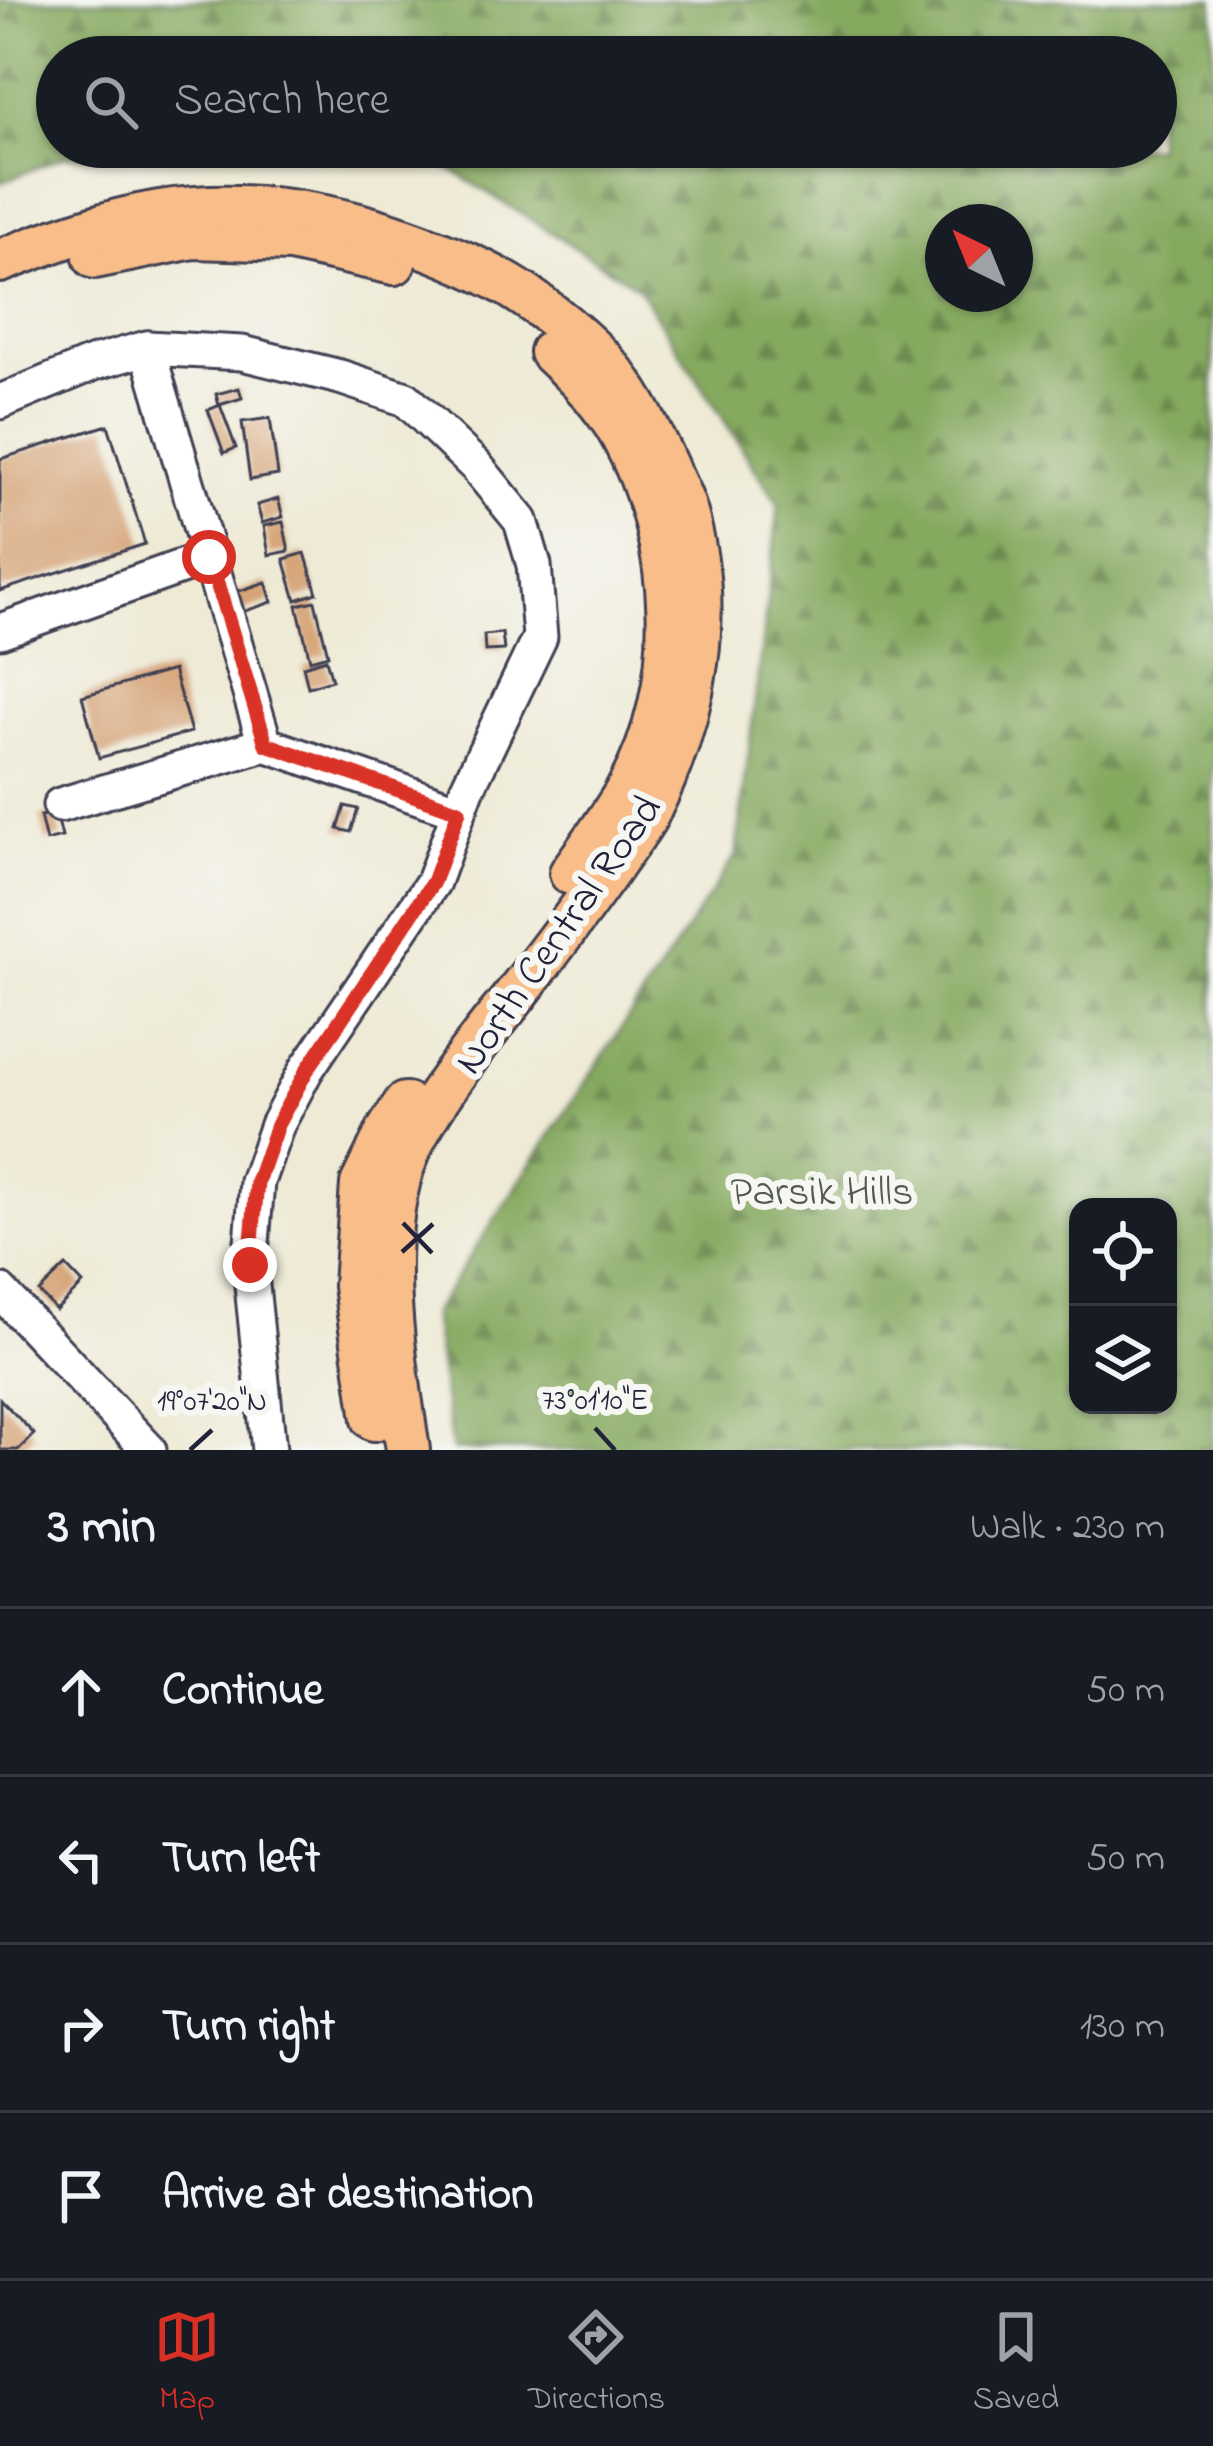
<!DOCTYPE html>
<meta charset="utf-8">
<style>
body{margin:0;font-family:"Indie Flower",sans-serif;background:#242831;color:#f1f3f6}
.controls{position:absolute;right:36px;bottom:36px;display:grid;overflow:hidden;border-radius:24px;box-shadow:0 3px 9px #0004}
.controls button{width:108px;height:108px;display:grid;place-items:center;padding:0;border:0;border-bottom:3px solid #363941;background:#171b24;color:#f1f3f6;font:60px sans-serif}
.compass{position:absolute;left:925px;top:204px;width:108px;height:108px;border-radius:50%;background:#171b24;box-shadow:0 3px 9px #0004;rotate:317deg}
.stop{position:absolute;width:36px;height:36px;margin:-27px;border:9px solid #d93025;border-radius:50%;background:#fff}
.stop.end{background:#d93025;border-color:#fff;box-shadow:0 3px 12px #0008}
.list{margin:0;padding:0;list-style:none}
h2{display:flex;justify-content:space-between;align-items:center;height:156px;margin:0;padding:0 48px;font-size:51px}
h2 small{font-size:39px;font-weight:400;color:#9ea1a6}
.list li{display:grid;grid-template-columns:78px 1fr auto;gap:36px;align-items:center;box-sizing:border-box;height:168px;padding:0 48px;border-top:3px solid #363941}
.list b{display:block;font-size:45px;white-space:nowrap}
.list em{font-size:39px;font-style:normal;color:#9ea1a6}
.icon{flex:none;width:66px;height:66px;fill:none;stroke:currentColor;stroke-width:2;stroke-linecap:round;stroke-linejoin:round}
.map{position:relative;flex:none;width:1213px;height:1450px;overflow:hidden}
.search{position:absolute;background:#171b24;box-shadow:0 3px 9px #0004;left:36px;right:36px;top:36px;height:132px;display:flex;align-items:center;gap:30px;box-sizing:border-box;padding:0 42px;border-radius:66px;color:#9ea1a6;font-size:45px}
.sheet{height:828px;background:#171b24}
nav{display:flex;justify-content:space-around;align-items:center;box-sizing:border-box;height:168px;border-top:3px solid #363941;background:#171b24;font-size:33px;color:#9ea1a6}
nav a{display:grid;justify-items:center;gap:6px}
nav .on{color:#d93025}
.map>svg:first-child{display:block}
.forest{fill:url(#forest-firs);stroke:#54664d;stroke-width:3;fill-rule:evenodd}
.building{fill:#d5a376}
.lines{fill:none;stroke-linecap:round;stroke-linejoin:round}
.minor-casing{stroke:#414052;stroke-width:39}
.major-casing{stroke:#414052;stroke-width:48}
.minor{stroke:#fff;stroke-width:33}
.major{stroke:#f8bd89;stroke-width:42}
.route{stroke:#d93025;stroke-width:15}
.ticks{fill:none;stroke:#22223b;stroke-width:4.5}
.labels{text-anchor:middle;stroke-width:12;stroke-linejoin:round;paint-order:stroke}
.street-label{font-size:42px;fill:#22223b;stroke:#f6f6f2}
.park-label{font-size:42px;fill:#515a4c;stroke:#f6f6f2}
.ticks-label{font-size:30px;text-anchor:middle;fill:#22223b;stroke:#f6f6f2;stroke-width:12;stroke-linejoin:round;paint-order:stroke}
</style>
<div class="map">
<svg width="1213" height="1450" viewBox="0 0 1213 1450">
<defs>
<pattern id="forest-firs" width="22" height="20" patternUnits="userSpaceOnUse" patternTransform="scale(3)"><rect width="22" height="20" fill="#85a95f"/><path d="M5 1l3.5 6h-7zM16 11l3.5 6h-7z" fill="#6c8950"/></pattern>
</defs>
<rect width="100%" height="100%" fill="#f6f6f2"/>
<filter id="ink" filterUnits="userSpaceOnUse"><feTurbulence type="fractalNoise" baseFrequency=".00833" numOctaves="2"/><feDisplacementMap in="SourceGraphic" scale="24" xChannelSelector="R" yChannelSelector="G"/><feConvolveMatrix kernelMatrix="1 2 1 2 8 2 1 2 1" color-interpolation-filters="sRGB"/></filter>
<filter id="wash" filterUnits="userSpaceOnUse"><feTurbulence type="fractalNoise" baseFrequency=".004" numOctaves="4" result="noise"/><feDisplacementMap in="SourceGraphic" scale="48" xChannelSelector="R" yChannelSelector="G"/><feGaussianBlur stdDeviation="2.7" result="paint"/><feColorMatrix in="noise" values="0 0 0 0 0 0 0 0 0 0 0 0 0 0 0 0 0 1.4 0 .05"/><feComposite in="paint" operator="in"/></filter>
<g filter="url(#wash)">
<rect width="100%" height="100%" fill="#eeead5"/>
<!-- forest -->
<path class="forest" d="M0 0H1213V1450H452L432 1314 736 855 779 505 638 287 415 147H1156V57H57V147H304L64 156 0 183ZM943 222H1015V294H943ZM1078 1207H1168V1405H1078Z"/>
<g id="blocks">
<!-- building -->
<g class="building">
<path d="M239 388 242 398 219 405 216 394Z"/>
<path d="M220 405 236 448 224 453 208 410Z"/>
<path d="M270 418 278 475 250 480 242 422Z"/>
<path d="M108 425 145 544 0 591V459Z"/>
<path d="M278 499 283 517 262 523 257 505Z"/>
<path d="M283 522 289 551 269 555 264 526Z"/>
<path d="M305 553 317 593 296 600 284 559Z"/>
<path d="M266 582 272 602 233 615 227 595Z"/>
<path d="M315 601 328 655 310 660 297 605Z"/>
<path d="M502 633 504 650 485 651 484 635Z"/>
<path d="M326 659 332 680 308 687 303 666Z"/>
<path d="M173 670 191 732 99 758 82 696Z"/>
<path d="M345 806 358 809 351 832 338 829Z"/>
<path d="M56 813 62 837 46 841 40 816Z"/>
<path d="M66 1266 83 1284 56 1310 39 1292Z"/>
<path d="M0 1399 34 1434 18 1450H0Z"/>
</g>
</g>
</g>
<g filter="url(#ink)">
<use href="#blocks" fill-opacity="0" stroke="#414052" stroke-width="3"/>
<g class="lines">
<defs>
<g id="minor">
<path d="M147 348 265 744 459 811"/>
<path d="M0 402 94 363 147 348 242 353 340 377 406 399 476 466 521 521 534 565 540 637 467 789 433 882 306 1070 277 1125 257 1182 250 1266 269 1450"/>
<path d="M0 631 209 557"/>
<path d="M60 805 265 744"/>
<path d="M0 1291 149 1450"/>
</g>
<g id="major">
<path d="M95 257 193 237 291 240 394 263"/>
<path d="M0 261C52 241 105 221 160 212 272 194 383 224 484 272 526 292 586 338 615 375 635 401 651 434 665 464 671 478 679 492 684 507 716 610 696 718 648 813 638 832 623 849 611 867 579 913 545 957 511 1001 476 1044 428 1104 407 1155 373 1240 395 1362 408 1450"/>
<path d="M551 352C577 376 605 404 622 436 679 540 687 685 628 789 611 818 590 846 571 873"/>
<path d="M374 1419 355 1286 362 1184 388 1131 405 1104"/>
</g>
</defs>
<!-- minor casing -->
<use href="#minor" class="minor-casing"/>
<!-- major casing -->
<use href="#major" class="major-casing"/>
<!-- minor -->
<use href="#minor" class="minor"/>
<!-- major -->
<use href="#major" class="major"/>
</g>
</g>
<g class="lines" filter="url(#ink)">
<!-- route -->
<path class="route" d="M209 557 266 744 459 811 433 882 307 1070 277 1125 257 1182 250 1265"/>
</g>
<!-- ticks -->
<path class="ticks" d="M403 1223 432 1253M402 1252 433 1224M595 1428 615 1450M190 1450 212 1430"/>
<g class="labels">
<!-- street labels -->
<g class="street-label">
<text transform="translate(556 933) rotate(-55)" y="15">North Central Road</text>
</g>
<!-- park labels -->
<g class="park-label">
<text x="822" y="1204">Parsik Hills</text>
</g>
</g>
<g class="ticks-label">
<text x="595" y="1409">73°01'10"E</text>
<text x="212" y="1410">19°07'20"N</text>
</g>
</svg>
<div class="controls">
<button><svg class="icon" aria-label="locate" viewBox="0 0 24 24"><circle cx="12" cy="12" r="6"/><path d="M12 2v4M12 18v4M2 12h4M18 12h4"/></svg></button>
<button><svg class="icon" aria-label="layers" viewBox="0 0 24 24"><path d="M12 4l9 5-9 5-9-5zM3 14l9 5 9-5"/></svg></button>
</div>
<svg class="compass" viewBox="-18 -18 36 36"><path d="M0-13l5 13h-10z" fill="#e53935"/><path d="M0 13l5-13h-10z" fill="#9ea1a6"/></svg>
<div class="stop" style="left:209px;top:557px"></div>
<div class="stop end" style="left:250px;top:1265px"></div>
<div class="search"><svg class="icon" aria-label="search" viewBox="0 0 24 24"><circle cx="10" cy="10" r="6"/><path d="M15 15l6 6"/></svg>Search here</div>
</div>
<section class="sheet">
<h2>3 min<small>Walk · 230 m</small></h2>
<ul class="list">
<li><svg class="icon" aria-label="ahead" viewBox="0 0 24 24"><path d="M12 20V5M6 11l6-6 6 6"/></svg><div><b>Continue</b></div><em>50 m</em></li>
<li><svg class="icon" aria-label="left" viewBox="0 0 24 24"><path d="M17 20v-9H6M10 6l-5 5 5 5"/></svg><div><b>Turn left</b></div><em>50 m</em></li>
<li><svg class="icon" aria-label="right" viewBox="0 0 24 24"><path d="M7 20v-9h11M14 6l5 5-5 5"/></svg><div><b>Turn right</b></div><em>130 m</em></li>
<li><svg class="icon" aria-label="arrive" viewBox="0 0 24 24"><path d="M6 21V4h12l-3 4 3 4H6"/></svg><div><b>Arrive at destination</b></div></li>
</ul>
</section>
<nav>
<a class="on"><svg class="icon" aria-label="map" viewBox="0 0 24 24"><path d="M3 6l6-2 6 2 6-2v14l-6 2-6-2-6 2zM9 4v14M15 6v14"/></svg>Map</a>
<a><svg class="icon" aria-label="directions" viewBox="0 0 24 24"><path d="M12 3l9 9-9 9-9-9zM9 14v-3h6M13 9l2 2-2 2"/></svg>Directions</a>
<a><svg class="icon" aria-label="saved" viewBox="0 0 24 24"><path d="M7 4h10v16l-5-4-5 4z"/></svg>Saved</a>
</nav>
